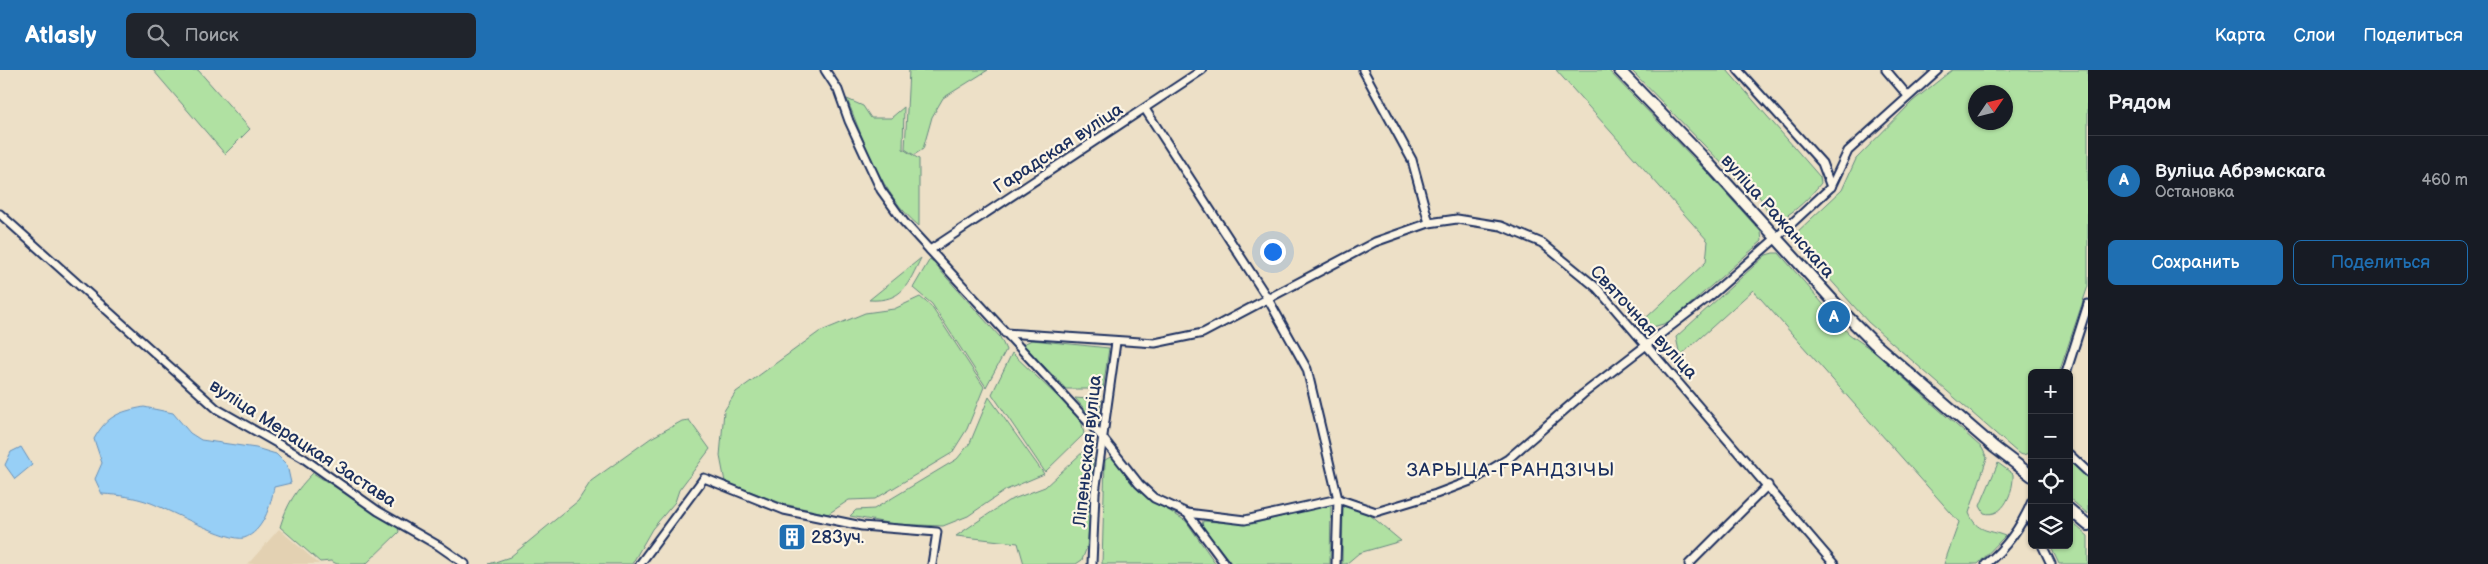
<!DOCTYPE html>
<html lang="ru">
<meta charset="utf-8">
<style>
body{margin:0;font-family:"Balsamiq Sans",sans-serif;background:#20242c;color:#f1f3f6}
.controls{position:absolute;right:15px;bottom:15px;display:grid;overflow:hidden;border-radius:8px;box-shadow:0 1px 4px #0004}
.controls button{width:45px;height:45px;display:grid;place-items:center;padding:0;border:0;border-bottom:1px solid #363941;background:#171b24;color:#f1f3f6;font:25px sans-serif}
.compass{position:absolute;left:1968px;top:15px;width:45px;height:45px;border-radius:50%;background:#171b24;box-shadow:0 1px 4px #0004;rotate:55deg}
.you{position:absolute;left:1272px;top:181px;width:18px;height:18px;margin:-12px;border:4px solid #fff;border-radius:50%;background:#1a73e8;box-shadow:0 0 0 8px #1a73e833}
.badge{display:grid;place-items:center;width:32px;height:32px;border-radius:50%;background:#1f6fb2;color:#fff;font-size:16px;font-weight:700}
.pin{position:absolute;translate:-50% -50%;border:2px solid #fff;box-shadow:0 1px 5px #0006}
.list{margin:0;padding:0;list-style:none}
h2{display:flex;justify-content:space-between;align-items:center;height:65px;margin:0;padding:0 20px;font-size:21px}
h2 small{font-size:16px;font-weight:400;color:#9ea1a6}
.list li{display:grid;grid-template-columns:32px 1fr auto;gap:15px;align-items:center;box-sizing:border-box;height:90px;padding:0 20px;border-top:1px solid #363941}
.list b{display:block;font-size:19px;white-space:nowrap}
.list p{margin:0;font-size:16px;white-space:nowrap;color:#9ea1a6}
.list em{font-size:16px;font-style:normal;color:#9ea1a6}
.actions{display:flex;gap:10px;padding:15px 20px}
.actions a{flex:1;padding:11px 0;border:1px solid #1f6fb2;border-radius:8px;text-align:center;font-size:18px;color:#1f6fb2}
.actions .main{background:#1f6fb2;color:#fff}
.icon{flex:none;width:28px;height:28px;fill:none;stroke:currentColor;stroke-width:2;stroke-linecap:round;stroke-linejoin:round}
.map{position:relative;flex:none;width:2088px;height:494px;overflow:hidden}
header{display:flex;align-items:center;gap:30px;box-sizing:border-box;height:70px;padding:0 25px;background:#1f6fb2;color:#fff}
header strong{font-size:24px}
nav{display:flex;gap:28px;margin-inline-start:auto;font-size:18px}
.search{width:350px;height:45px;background:#20242c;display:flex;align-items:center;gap:12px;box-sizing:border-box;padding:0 18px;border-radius:8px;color:#9ea1a6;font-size:19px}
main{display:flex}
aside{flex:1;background:#171b24}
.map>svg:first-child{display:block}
.built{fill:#e3d1b2}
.green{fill:#b0e1a2;stroke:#668880;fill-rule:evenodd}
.water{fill:#97cff6;stroke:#658fb9}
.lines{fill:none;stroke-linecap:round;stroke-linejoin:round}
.street-casing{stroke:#1b2f5e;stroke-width:11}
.secondary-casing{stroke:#1b2f5e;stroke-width:14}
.street{stroke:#fcf5e5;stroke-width:7}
.secondary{stroke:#fcf5e5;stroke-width:10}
.labels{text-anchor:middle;stroke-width:4.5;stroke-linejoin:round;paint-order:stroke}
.street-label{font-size:18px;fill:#1b2f5e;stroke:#fcf5e5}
.poi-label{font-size:18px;fill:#1b2f5e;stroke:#fcf5e5;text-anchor:start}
.neighbourhood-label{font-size:19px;letter-spacing:1px;fill:#1b2f5e;stroke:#fcf5e5}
</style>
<header>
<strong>Atlasly</strong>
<div class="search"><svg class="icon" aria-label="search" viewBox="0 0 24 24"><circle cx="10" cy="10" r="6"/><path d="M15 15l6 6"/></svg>Поиск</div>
<nav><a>Карта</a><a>Слои</a><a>Поделиться</a></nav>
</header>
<main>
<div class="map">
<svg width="2088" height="494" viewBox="0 0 2088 494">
<rect width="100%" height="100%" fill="#ede0c7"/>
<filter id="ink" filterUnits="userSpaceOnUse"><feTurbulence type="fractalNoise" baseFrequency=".02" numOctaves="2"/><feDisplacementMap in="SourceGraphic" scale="10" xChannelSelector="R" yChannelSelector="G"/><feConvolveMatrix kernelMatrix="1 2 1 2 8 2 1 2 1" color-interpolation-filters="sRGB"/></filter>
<g filter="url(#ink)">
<!-- built -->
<path class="built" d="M279 459 319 494H248Z"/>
<!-- green -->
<g class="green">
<path d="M153 0H198L250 59 225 84Z"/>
<path d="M909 0H988L943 28 932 47 923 79 914 85 905 79Z"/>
<path d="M1556 0H1608L1705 100 1761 162 1762 171 1670 252 1653 257 1633 247H1647L1706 192 1708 171Z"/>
<path d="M1631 0H1727L1820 107 1821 113C1809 128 1797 140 1780 150L1769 146C1762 129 1755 116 1737 109Z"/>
<path d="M1952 0H2088V216L2059 303H2032V382L2023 385 2018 383 1868 252 1795 170 1796 163 1842 120 1856 89 1913 31ZM1976 22H2006V52H1976Z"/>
<path d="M847 29 863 36 871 48H891L904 37 903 79 919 89V156C881 124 865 74 847 29Z"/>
<path d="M1773 183H1779L1849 264 1872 280 1982 378 1987 388 1969 443C1977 463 1988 459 2005 466L1978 494H1944L1959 452 1753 220 1680 286 1676 267 1766 185Z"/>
<path d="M921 188C908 214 903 232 869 230Z"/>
<path d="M930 189 1000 267 1006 280 986 317 932 234 913 218Z"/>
<path d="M920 227 931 236 984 317 967 359 952 383 875 429 849 430 828 444 784 434 725 412 720 386 724 341 736 322 819 262 865 243 894 239Z"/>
<path d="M1032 270 1109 278 1103 319H1066L1023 274Z"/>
<path d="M1012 283 1081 349 1084 364 1045 402 992 324Z"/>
<path d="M989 327 1044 404 1006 420 968 446 943 456 893 454 850 446 856 440 874 439 957 389 970 373Z"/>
<path d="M1075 328 1101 330 1099 351 1094 350Z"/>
<path d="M689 350 710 379 679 420 675 432 652 459 632 494H489L510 487 578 431 591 411 651 368 682 351Z"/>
<path d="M1086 379 1093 391 1091 436 1087 477 1082 490 1076 494H1024L1018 473 956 466 1008 431 1045 417Z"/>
<path d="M1112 386 1153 431 1186 451 1216 494H1102L1105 390Z"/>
<path d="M2069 391 2088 409V444L2069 428Z"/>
<path d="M1998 393 2013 404C2014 420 2004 449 1984 443L1980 436Z"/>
<path d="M313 403 398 457 399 462 366 494H337L331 491 320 492 280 457C287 434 296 420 313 403Z"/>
<path d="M1331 434 1330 494H1232L1202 456 1203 451 1252 454Z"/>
<path d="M1343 434 1370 445 1401 471 1359 483 1346 494H1342Z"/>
<path d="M2069 450 2088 466V494H2059L2050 475H2069Z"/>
</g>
<!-- water -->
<g class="water">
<path d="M144 337 173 343 190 363 201 370 256 378 276 384 287 395 291 413 274 417C271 435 263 462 244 468 229 472 169 440 151 433 135 427 119 425 102 424L95 409 102 393 94 369C107 346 118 342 144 337Z"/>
<path d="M21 377 32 395 15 409 5 395 11 382Z"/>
</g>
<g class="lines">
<defs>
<g id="street">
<path d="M825 0 838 20 849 51 881 120 904 152 1102 367 1139 414 1154 428 1187 443 1225 494"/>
<path d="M1363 0 1412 90 1429 153"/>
<path d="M1738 0 1822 93 1831 117"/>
<path d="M1886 0 1908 26"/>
<path d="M1145 39 1268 229 1307 299 1338 429 1336 494"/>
<path d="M0 144 217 339 303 388 378 441 439 476 465 494"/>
<path d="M930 180 1202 0"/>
<path d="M1005 263 1155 273 1203 263 1375 172 1429 153 1457 149 1501 156 1542 173 1597 218 1834 494"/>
<path d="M2066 303 2088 234"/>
<path d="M2069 384 2088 402"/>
<path d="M1187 443 1245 450 1338 429 1376 442 1436 424 1473 410 1508 389 1583 324 1710 226 1776 168 1831 117 1848 81 1938 0"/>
<path d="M2027 444 2032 454"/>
<path d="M2042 475 2051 494"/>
<path d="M640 494 704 408 784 440 862 456 937 462 932 494"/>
<path d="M1092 494 1095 423 1116 272"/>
<path d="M1689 494 1768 415"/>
<path d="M1986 494C2006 478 2022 455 2032 431"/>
</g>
<g id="secondary">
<path d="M1619 0 1701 85 1846 245 1874 273 1994 377 2032 406"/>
<path d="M2069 439 2088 455"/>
</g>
</defs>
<!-- street casing -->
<use href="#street" class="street-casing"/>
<!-- secondary casing -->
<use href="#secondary" class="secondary-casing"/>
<!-- street -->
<use href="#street" class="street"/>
<!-- secondary -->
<use href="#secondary" class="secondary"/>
</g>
</g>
<!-- icons -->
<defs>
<symbol id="building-square" viewBox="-11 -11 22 22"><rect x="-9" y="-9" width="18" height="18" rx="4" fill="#1f6fb2" stroke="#fcf5e5"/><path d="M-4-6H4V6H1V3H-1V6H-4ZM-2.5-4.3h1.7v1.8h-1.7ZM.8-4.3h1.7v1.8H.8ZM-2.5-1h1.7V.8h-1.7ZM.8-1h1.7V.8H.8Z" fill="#fff"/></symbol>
</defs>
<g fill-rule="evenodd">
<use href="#building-square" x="776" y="451" width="32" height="32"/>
</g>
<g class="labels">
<!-- street labels -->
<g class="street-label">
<text transform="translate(1058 78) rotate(-33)" y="6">Гарадская вуліца</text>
<text transform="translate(1778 146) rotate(48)" y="6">вуліца Ражанскага</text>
<text transform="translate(1644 252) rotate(47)" y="6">Святочная вуліца</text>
<text transform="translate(303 373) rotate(33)" y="6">вуліца Мерацкая Застава</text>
<text transform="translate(1087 381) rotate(-84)" y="6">Ліпеньская вуліца</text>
</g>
<!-- poi labels -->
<g class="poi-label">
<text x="811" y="473">283уч.</text>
</g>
<!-- neighbourhood labels -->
<g class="neighbourhood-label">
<text x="1511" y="406">ЗАРЫЦА-ГРАНДЗІЧЫ</text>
</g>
</g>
</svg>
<div class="controls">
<button>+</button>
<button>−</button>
<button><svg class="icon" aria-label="locate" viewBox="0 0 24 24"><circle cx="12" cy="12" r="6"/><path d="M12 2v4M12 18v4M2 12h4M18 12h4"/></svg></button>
<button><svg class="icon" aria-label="layers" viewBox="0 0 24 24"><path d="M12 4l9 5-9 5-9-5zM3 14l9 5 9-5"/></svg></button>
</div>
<svg class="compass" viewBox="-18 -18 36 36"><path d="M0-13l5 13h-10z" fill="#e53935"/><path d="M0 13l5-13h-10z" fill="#9ea1a6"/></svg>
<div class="you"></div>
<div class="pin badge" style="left:1834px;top:247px">A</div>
</div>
<aside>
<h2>Рядом<small></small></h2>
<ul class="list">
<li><span class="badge">A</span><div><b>Вуліца Абрэмскага</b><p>Остановка</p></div><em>460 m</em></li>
</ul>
<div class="actions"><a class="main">Сохранить</a><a>Поделиться</a></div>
</aside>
</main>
